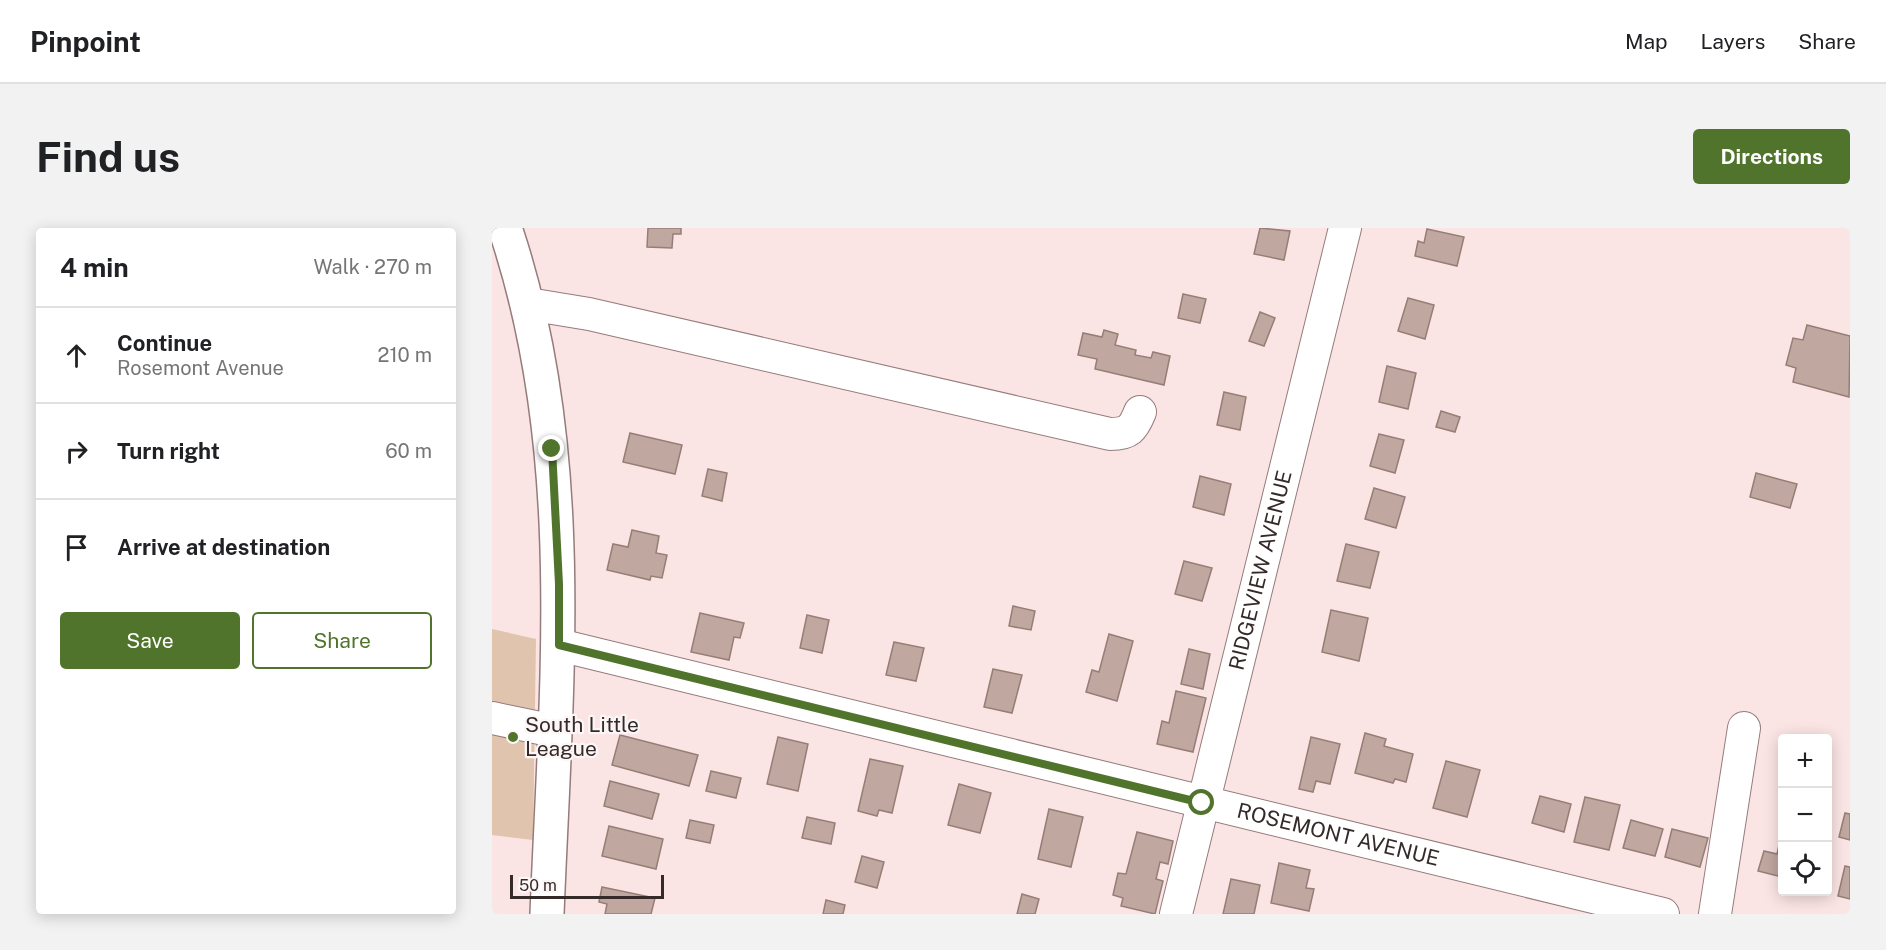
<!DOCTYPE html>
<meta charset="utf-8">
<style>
body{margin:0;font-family:"Public Sans",sans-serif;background:#f2f2f2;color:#202124}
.controls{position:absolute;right:18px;bottom:18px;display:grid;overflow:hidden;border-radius:6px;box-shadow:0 3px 15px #0003}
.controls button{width:54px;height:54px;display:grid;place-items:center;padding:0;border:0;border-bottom:2px solid #e0e0e0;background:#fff;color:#202124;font:30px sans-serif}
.scale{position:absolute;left:18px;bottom:15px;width:154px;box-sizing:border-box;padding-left:6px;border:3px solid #352a2a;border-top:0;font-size:16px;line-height:21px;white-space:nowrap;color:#352a2a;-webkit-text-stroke:4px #fcf6f6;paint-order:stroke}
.stop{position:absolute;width:18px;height:18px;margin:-14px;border:4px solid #51742c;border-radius:50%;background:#fff}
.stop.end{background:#51742c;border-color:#fff;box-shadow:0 2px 6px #0008}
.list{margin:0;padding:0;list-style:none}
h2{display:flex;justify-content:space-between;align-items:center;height:78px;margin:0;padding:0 24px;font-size:26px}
h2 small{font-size:20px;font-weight:400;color:#757577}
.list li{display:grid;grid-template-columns:39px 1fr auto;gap:18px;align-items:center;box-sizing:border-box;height:96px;padding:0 24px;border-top:2px solid #e0e0e0}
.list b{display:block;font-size:22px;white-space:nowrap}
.list p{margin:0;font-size:20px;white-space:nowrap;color:#757577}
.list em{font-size:20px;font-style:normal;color:#757577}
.actions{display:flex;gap:12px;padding:18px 24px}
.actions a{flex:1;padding:14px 0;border:2px solid #51742c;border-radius:6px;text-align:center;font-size:21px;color:#51742c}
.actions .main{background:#51742c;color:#fff}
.icon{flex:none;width:33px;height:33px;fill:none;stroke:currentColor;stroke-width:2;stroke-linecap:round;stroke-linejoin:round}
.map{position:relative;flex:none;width:1358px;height:686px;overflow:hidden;border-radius:6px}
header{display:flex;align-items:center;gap:36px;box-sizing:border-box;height:84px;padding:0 30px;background:#fff;border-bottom:2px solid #e0e0e0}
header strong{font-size:28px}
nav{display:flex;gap:33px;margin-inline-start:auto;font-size:21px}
.intro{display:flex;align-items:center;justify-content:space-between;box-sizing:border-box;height:144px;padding:0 36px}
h1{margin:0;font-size:42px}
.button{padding:15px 27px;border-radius:6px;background:#51742c;color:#fff;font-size:21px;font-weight:700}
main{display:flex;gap:36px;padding:0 36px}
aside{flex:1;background:#fff;border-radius:6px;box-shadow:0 3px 15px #0003}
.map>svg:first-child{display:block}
.pitch{fill:#e0c4ad}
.building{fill:#c0a79f;stroke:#967e76;stroke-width:1.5}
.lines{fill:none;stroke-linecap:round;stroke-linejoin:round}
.minor-casing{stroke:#957b7c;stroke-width:34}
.major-casing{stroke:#957b7c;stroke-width:36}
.minor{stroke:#fff;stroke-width:32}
.major{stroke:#fff;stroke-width:33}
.route{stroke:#51742c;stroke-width:8}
.poi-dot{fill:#51742c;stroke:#fcf6f6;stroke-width:2}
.labels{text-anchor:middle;stroke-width:4.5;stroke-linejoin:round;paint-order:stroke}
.street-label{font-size:21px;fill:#352a2a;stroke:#fcf6f6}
.poi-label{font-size:21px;fill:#352a2a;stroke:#fcf6f6;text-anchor:start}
</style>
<header>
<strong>Pinpoint</strong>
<nav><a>Map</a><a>Layers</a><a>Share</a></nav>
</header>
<div class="intro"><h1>Find us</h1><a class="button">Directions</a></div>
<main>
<aside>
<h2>4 min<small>Walk · 270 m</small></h2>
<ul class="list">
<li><svg class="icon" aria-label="ahead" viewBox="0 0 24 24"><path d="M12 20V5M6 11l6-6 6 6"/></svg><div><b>Continue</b><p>Rosemont Avenue</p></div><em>210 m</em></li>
<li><svg class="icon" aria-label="right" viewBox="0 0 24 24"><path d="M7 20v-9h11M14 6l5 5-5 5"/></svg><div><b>Turn right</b></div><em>60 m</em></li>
<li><svg class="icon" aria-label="arrive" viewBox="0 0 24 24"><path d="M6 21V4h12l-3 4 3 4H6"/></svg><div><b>Arrive at destination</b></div></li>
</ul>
<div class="actions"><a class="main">Save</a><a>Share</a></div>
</aside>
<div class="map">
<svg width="1358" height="686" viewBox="0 0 1358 686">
<rect width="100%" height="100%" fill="#fbe4e4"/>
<!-- pitch -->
<path class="pitch" d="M0 401 44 411 41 612 0 607Z"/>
<!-- building -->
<g class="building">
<path d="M156 0H189V6H181L180 20 155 19Z"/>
<path d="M768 0 798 3 792 32 762 26Z"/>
<path d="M935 1 972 9 965 38 923 28 926 13 932 15Z"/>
<path d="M691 66 714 71 708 95 686 90Z"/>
<path d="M916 70 942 77 933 111 906 103Z"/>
<path d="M768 84 783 90 772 118 757 113Z"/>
<path d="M1315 97 1358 108 1357 169 1301 154 1304 140 1294 137 1301 110 1311 112Z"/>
<path d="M612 102 626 106 623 117 644 122 643 127 659 130 661 124 678 128 672 157 603 141 605 131 586 127 591 105 610 109Z"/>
<path d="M895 138 924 145 916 181 887 174Z"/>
<path d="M732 164 754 169 748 202 725 197Z"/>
<path d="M949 183 968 189 963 204 944 199Z"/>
<path d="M138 205 190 217 183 246 131 234Z"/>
<path d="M887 206 912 212 903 245 878 238Z"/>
<path d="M216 241 235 245 230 273 210 268Z"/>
<path d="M1264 245 1305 256 1298 280 1258 269Z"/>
<path d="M708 248 739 256 732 287 701 279Z"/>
<path d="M882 260 913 269 904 300 873 291Z"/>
<path d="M140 302 167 308 164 325 175 327 170 350 159 348 158 352 115 342 121 316 136 319Z"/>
<path d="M854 316 887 324 878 360 845 353Z"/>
<path d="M692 333 720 340 710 373 683 366Z"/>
<path d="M521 378 543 383 539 402 517 398Z"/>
<path d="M839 382 876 390 867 433 830 424Z"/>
<path d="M208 385 252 395 248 410 242 409 237 432 199 424Z"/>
<path d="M315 387 337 392 330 425 308 420Z"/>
<path d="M617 406 641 413 625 473 594 464 600 442 607 444Z"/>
<path d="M402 414 432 420 424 453 394 447Z"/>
<path d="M697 421 718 426 711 461 689 456Z"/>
<path d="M501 441 530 447 520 485 492 479Z"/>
<path d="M684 463 714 470 701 524 665 516 670 493 677 495Z"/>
<path d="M873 505 894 511 892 518 921 526 914 554 903 551 901 555 863 545Z"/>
<path d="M128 507 206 527 197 558 120 537Z"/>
<path d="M286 509 316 516 306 563 275 556Z"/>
<path d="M819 509 848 516 838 556 824 553 821 564 807 561Z"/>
<path d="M378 531 411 538 400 585 387 582 385 588 366 583Z"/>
<path d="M954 533 988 542 975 589 941 580Z"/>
<path d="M219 543 249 550 244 570 214 563Z"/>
<path d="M118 553 167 566 160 591 112 578Z"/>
<path d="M467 556 499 565 488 605 456 597Z"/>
<path d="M1048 568 1079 576 1072 604 1040 595Z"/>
<path d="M1093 569 1128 577 1117 622 1082 614Z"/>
<path d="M557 581 591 589 579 639 546 631Z"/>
<path d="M1353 585 1358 586V612L1347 609Z"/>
<path d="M315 589 343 595 339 616 310 610Z"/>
<path d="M198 592 222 597 218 615 194 610Z"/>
<path d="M1139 592 1171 601 1163 628 1131 620Z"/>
<path d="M117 598 171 611 164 641 110 628Z"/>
<path d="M1180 601 1216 610 1208 639 1173 629Z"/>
<path d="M645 604 681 613 676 636 668 634 664 651 671 653 663 686 629 678 631 670 621 667 626 645 634 646Z"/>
<path d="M1290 604V649L1266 643 1272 623 1285 626Z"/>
<path d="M370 628 392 634 385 660 363 654Z"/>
<path d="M787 635 818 642 814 660 822 661 817 683 779 675Z"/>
<path d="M1353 638 1358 639V671L1346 668Z"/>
<path d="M739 651 768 657 762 686H731Z"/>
<path d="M110 659 163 670 159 686H113L115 676 107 674Z"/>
<path d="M530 666 547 671 543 686H525Z"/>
<path d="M334 672 353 677 351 686H331Z"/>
</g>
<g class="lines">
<defs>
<g id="minor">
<path d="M36 76 97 86 618 206C637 206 641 201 648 184"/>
<path id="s1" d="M67 417 1171 686"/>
<path d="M0 490 62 503"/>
<path id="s2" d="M684 686 853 0"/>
<path d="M1223 686 1252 500"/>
</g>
<path id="major" d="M13 0C88 222 64 456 55 686"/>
</defs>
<!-- minor casing -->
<use href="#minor" class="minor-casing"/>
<!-- major casing -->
<use href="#major" class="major-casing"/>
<!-- minor -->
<use href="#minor" class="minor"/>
<!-- major -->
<use href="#major" class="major"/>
</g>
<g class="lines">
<!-- route -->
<path class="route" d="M60 221 67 356V417L710 575"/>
</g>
<!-- markers -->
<circle class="poi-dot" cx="21" cy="509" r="6"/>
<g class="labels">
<!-- street labels -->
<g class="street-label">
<text dy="7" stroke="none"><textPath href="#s2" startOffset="354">RIDGEVIEW AVENUE</textPath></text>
<text dy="7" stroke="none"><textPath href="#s1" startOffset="802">ROSEMONT AVENUE</textPath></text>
</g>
<!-- poi labels -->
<g class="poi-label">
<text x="33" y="504">South Little<tspan x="33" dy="24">League</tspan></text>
</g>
</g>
</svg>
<div class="controls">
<button>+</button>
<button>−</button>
<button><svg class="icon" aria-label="locate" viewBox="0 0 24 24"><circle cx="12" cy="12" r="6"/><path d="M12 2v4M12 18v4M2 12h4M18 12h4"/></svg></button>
</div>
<div class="scale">50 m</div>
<div class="stop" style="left:710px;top:575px"></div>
<div class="stop end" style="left:60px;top:221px"></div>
</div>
</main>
